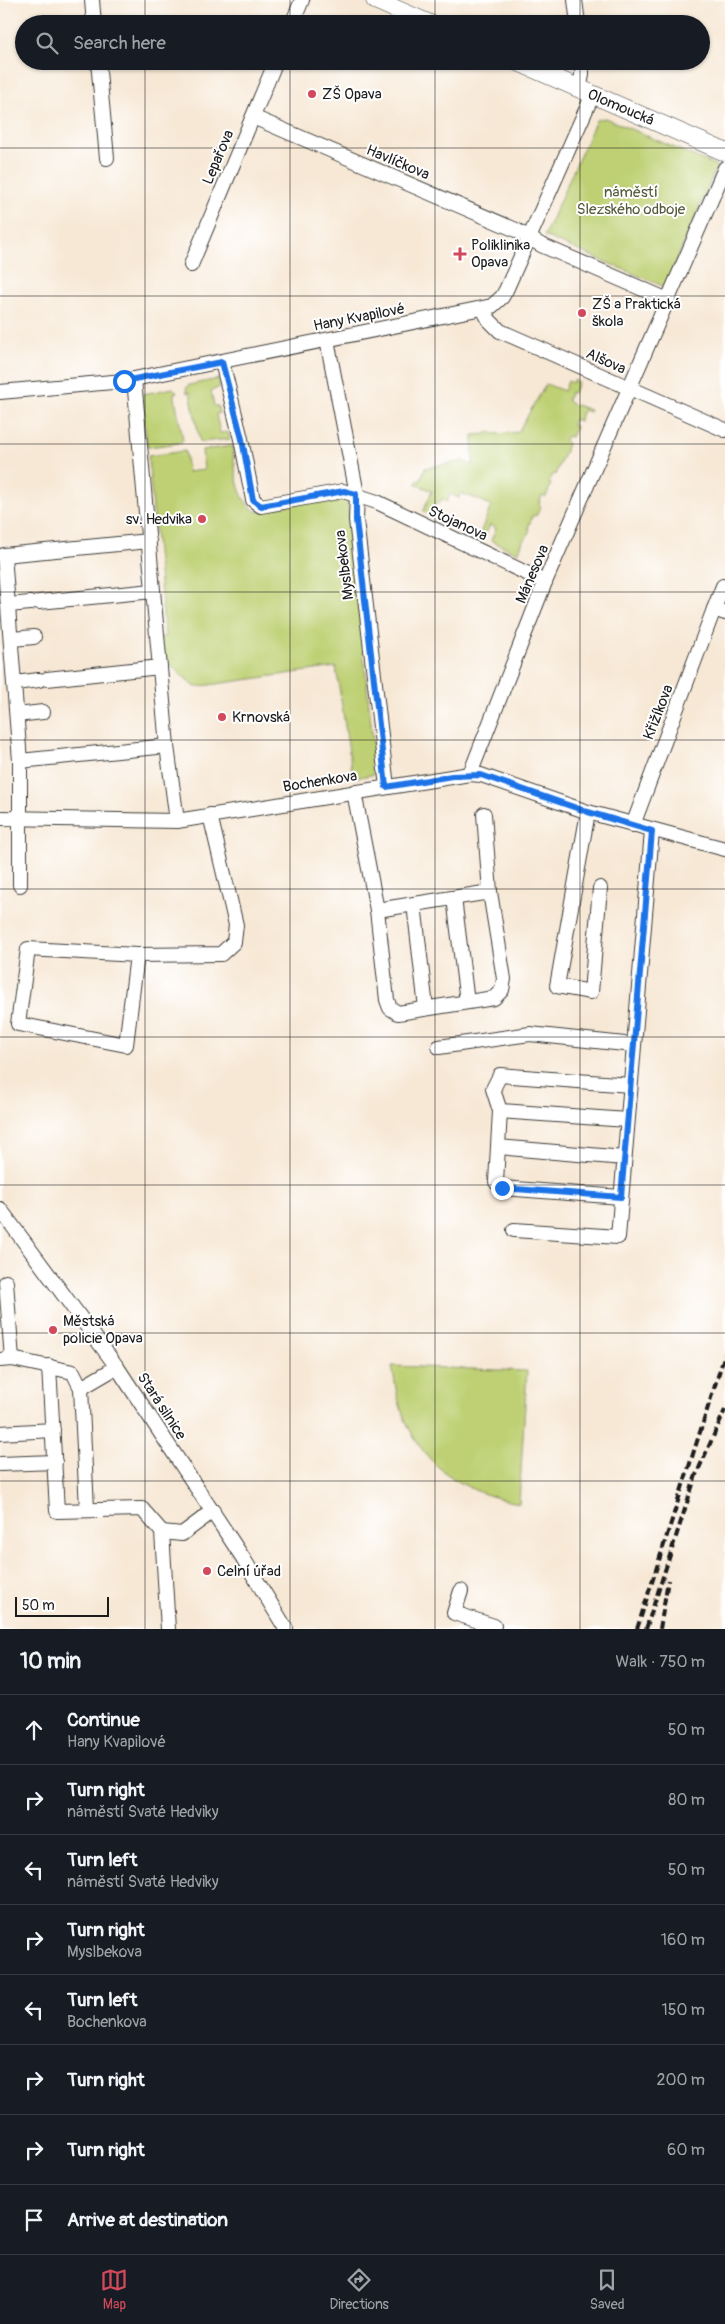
<!DOCTYPE html>
<meta charset="utf-8">
<style>
body{margin:0;font-family:Pangolin,sans-serif;background:#242831;color:#f1f3f6}
.scale{position:absolute;left:15px;bottom:12px;width:94px;box-sizing:border-box;padding-left:5px;border:2px solid #1c1c1c;border-top:0;font-size:14px;line-height:18px;white-space:nowrap;color:#1c1c1c;-webkit-text-stroke:4px #fff;paint-order:stroke}
.stop{position:absolute;width:15px;height:15px;margin:-11px;border:4px solid #1a73e8;border-radius:50%;background:#fff}
.stop.end{background:#1a73e8;border-color:#fff;box-shadow:0 1px 5px #0008}
.list{margin:0;padding:0;list-style:none}
h2{display:flex;justify-content:space-between;align-items:center;height:65px;margin:0;padding:0 20px;font-size:21px}
h2 small{font-size:16px;font-weight:400;color:#9ea1a6}
.list li{display:grid;grid-template-columns:32px 1fr auto;gap:15px;align-items:center;box-sizing:border-box;height:70px;padding:0 20px;border-top:1px solid #363941}
.list b{display:block;font-size:19px;white-space:nowrap}
.list p{margin:0;font-size:16px;white-space:nowrap;color:#9ea1a6}
.list em{font-size:16px;font-style:normal;color:#9ea1a6}
.icon{flex:none;width:28px;height:28px;fill:none;stroke:currentColor;stroke-width:2;stroke-linecap:round;stroke-linejoin:round}
.map{position:relative;flex:none;width:725px;height:1629px;overflow:hidden}
.search{position:absolute;background:#171b24;box-shadow:0 1px 4px #0004;left:15px;right:15px;top:15px;height:55px;display:flex;align-items:center;gap:12px;box-sizing:border-box;padding:0 18px;border-radius:28px;color:#9ea1a6;font-size:19px}
.sheet{height:625px;background:#171b24}
nav{display:flex;justify-content:space-around;align-items:center;box-sizing:border-box;height:70px;border-top:1px solid #363941;background:#171b24;font-size:14px;color:#9ea1a6}
nav a{display:grid;justify-items:center;gap:2px}
nav .on{color:#d1495b}
.map>svg:first-child{display:block}
.green{fill:#bed073;stroke:#6d7648}
.lines{fill:none;stroke-linecap:round;stroke-linejoin:round}
.minor-casing{stroke:#3d3b38;stroke-width:16}
.major-casing{stroke:#3d3b38;stroke-width:19}
.minor{stroke:#fff;stroke-width:14}
.major{stroke:#fff;stroke-width:18}
.rail{stroke:#1c1c1c;stroke-width:4;stroke-dasharray:8 4;stroke-linecap:butt}
.route{stroke:#1a73e8;stroke-width:6}
.grid{fill:none;stroke:#1c1c1c;stroke-width:1;stroke-opacity:0.55}
.poi-dot{fill:#d1495b;stroke:#fff;stroke-width:2}
.labels{text-anchor:middle;stroke-width:4;stroke-linejoin:round;paint-order:stroke}
.poi-label{font-size:15px;fill:#1c1c1c;stroke:#fff;text-anchor:start}
.street-label{font-size:15px;fill:#1c1c1c;stroke:#fff}
.park-label{font-size:15px;fill:#555b3a;stroke:#fff}
</style>
<div class="map">
<svg width="725" height="1629" viewBox="0 0 725 1629">
<rect width="100%" height="100%" fill="#fff"/>
<filter id="ink" filterUnits="userSpaceOnUse"><feTurbulence type="fractalNoise" baseFrequency=".02" numOctaves="2"/><feDisplacementMap in="SourceGraphic" scale="10" xChannelSelector="R" yChannelSelector="G"/><feConvolveMatrix kernelMatrix="1 2 1 2 8 2 1 2 1" color-interpolation-filters="sRGB"/></filter>
<filter id="wash" filterUnits="userSpaceOnUse"><feTurbulence type="fractalNoise" baseFrequency=".0096" numOctaves="4" result="noise"/><feDisplacementMap in="SourceGraphic" scale="20" xChannelSelector="R" yChannelSelector="G"/><feGaussianBlur stdDeviation="1.12" result="paint"/><feColorMatrix in="noise" values="0 0 0 0 0 0 0 0 0 0 0 0 0 0 0 0 0 1.4 0 .05"/><feComposite in="paint" operator="in"/></filter>
<g filter="url(#wash)">
<rect width="100%" height="100%" fill="#f7e8d5"/>
<!-- green -->
<g class="green">
<path d="M605 118 717 166 665 287 544 236 596 120Z"/>
<path d="M218 379 220 387 211 391 214 406H218L219 413 216 415 220 433 228 432 230 439 200 442 190 392 187 393 186 388 189 385Z"/>
<path d="M574 380 578 382 574 393 571 392 567 400 570 403 590 410 589 412 583 410 579 421 574 419 572 425 576 427 571 437 567 436 564 441 568 444 555 475 553 474 549 483 551 484 546 497 542 496 539 504 541 506 536 516 533 515 528 528 530 529 526 539H524L518 553 491 541 496 528 490 525 484 538 479 536 491 506C482 500 473 498 461 493L459 498 450 494 447 502 442 499 438 504 436 503 432 512 434 513 433 517 423 511 432 491 416 484 417 480 420 481 425 468 463 461 473 465V435L487 434 488 431 495 434 518 432 546 384 564 391 568 381 573 383Z"/>
<path d="M173 388 177 392 174 393 183 440 180 443 147 447 143 403 138 395Z"/>
<path d="M232 446C236 468 235 500 257 512L327 497 347 496 376 772 372 775 353 778 336 667 195 687 168 663 157 638 165 636 148 456 185 451 188 472 204 470 202 450Z"/>
<path d="M392 1366 527 1371 519 1503C463 1493 419 1465 401 1408 396 1394 395 1380 392 1366Z"/>
</g>
</g>
<g filter="url(#ink)">
<g class="lines">
<defs>
<g id="minor">
<path d="M92 0 94 24"/>
<path d="M575 0 578 24"/>
<path d="M292 24 302 0"/>
<path d="M98 61 107 158"/>
<path d="M579 89 582 75V61"/>
<path d="M253 117 516 230 541 245 668 300"/>
<path d="M191 265 276 61"/>
<path d="M483 309 489 320 500 331 725 430"/>
<path d="M327 340 357 494 356 520 387 787"/>
<path d="M222 362 241 439 253 500 261 506 343 491 377 502 545 582"/>
<path d="M134 379 167 746 177 821"/>
<path d="M0 392 124 381 492 306 502 297 506 290 593 94"/>
<path d="M39 602 153 591"/>
<path d="M9 605 30 603"/>
<path d="M714 609 723 586"/>
<path d="M12 639 34 637"/>
<path d="M47 679 160 667"/>
<path d="M15 683 39 680"/>
<path d="M17 715 43 712"/>
<path d="M20 761 167 746"/>
<path d="M470 774 545 582 725 168"/>
<path d="M354 792 377 910 490 892 484 814"/>
<path d="M588 812 557 986 591 992 600 888"/>
<path d="M0 818 177 821 470 774 481 775 588 812 725 849"/>
<path d="M633 825 714 609 725 613"/>
<path d="M20 885V761L4 555 149 541"/>
<path d="M454 898 467 1002"/>
<path d="M414 904 426 1008"/>
<path d="M377 910 387 1000 390 1008 398 1013 494 998 502 990 504 979 490 892"/>
<path d="M137 955 126 1045 18 1024 28 949 137 955 221 954 234 942 236 925 210 815"/>
<path d="M439 1047 530 1034 634 1045"/>
<path d="M500 1111 627 1120"/>
<path d="M498 1147 624 1158"/>
<path d="M621 1197 502 1188 496 1182 500 1111 493 1089 500 1075 630 1085"/>
<path d="M0 1209 117 1367 243 1558 286 1629"/>
<path d="M514 1230 618 1237 652 831"/>
<path d="M6 1282 12 1359"/>
<path d="M0 1360 12 1359 73 1372 81 1388 87 1509"/>
<path d="M49 1366 57 1511 142 1509 162 1532 168 1629"/>
<path d="M81 1388 117 1367"/>
<path d="M0 1433 53 1430"/>
<path d="M0 1464 55 1462"/>
<path d="M162 1532 182 1534 213 1511"/>
<path d="M461 1591 454 1613 494 1626"/>
</g>
<g id="major">
<path d="M375 0 430 24"/>
<path d="M516 61 725 152"/>
</g>
</defs>
<!-- minor casing -->
<use href="#minor" class="minor-casing"/>
<!-- major casing -->
<use href="#major" class="major-casing"/>
<!-- minor -->
<use href="#minor" class="minor"/>
<!-- major -->
<use href="#major" class="major"/>
<!-- rail -->
<g class="rail">
<path d="M637 1629 725 1354"/>
<path d="M646 1629 696 1475 725 1410"/>
<path d="M660 1629 668 1580"/>
</g>
</g>
</g>
<g class="lines" filter="url(#ink)">
<!-- route -->
<path class="route" d="M124 381 222 362 242 439 253 500 261 506 344 491 356 494V520L386 787 452 776 481 775 588 812 652 831 621 1197 502 1188"/>
</g>
<!-- grid -->
<path class="grid" d="M145 0V24M290 0V24M435 0V24M580 0V24M145 61V1629M290 61V1629M435 61V1629M580 61V1629M0 148H725M0 296H725M0 444H725M0 592H725M0 740H725M0 889H725M0 1037H725M0 1185H725M0 1333H725M0 1481H725"/>
<!-- markers -->
<g class="poi-dot">
<circle cx="312" cy="94" r="5"/>
<path d="M457.5 246.5h5v5h5v5h-5v5h-5v-5h-5v-5h5z"/>
<circle cx="582" cy="313" r="5"/>
<circle cx="202" cy="519" r="5"/>
<circle cx="222" cy="717" r="5"/>
<circle cx="53" cy="1330" r="5"/>
<circle cx="207" cy="1571" r="5"/>
</g>
<g class="labels">
<!-- poi labels -->
<g class="poi-label">
<text x="322" y="99">ZŠ Opava</text>
<text x="471" y="250">Poliklinika<tspan x="471" dy="17">Opava</tspan></text>
<text x="592" y="309">ZŠ a Praktická<tspan x="592" dy="17">škola</tspan></text>
<text x="192" y="524" text-anchor="end">sv. Hedvika</text>
<text x="232" y="722">Krnovská</text>
<text x="63" y="1326">Městská<tspan x="63" dy="17">policie Opava</tspan></text>
<text x="217" y="1576">Celní úřad</text>
</g>
<!-- street labels -->
<g class="street-label">
<text transform="translate(621 107) rotate(23)" y="5">Olomoucká</text>
<text transform="translate(218 157) rotate(-67)" y="5">Lepařova</text>
<text transform="translate(398 162) rotate(23)" y="5">Havlíčkova</text>
<text transform="translate(359 317) rotate(-11)" y="5">Hany Kvapilové</text>
<text transform="translate(606 361) rotate(24)" y="5">Alšova</text>
<text transform="translate(458 523) rotate(25)" y="5">Stojanova</text>
<text transform="translate(344 565) rotate(-97)" y="5">Myslbekova</text>
<text transform="translate(532 574) rotate(-67)" y="5">Mánesova</text>
<text transform="translate(658 712) rotate(-69)" y="5">Křižíkova</text>
<text transform="translate(320 781) rotate(-9)" y="5">Bochenkova</text>
<text transform="translate(162 1406) rotate(57)" y="5">Stará silnice</text>
</g>
<!-- park labels -->
<g class="park-label">
<text x="631" y="197">náměstí<tspan x="631" dy="17">Slezského odboje</tspan></text>
</g>
</g>
</svg>
<div class="scale">50 m</div>
<div class="stop" style="left:124px;top:381px"></div>
<div class="stop end" style="left:502px;top:1188px"></div>
<div class="search"><svg class="icon" aria-label="search" viewBox="0 0 24 24"><circle cx="10" cy="10" r="6"/><path d="M15 15l6 6"/></svg>Search here</div>
</div>
<section class="sheet">
<h2>10 min<small>Walk · 750 m</small></h2>
<ul class="list">
<li><svg class="icon" aria-label="ahead" viewBox="0 0 24 24"><path d="M12 20V5M6 11l6-6 6 6"/></svg><div><b>Continue</b><p>Hany Kvapilové</p></div><em>50 m</em></li>
<li><svg class="icon" aria-label="right" viewBox="0 0 24 24"><path d="M7 20v-9h11M14 6l5 5-5 5"/></svg><div><b>Turn right</b><p>náměstí Svaté Hedviky</p></div><em>80 m</em></li>
<li><svg class="icon" aria-label="left" viewBox="0 0 24 24"><path d="M17 20v-9H6M10 6l-5 5 5 5"/></svg><div><b>Turn left</b><p>náměstí Svaté Hedviky</p></div><em>50 m</em></li>
<li><svg class="icon" aria-label="right" viewBox="0 0 24 24"><path d="M7 20v-9h11M14 6l5 5-5 5"/></svg><div><b>Turn right</b><p>Myslbekova</p></div><em>160 m</em></li>
<li><svg class="icon" aria-label="left" viewBox="0 0 24 24"><path d="M17 20v-9H6M10 6l-5 5 5 5"/></svg><div><b>Turn left</b><p>Bochenkova</p></div><em>150 m</em></li>
<li><svg class="icon" aria-label="right" viewBox="0 0 24 24"><path d="M7 20v-9h11M14 6l5 5-5 5"/></svg><div><b>Turn right</b></div><em>200 m</em></li>
<li><svg class="icon" aria-label="right" viewBox="0 0 24 24"><path d="M7 20v-9h11M14 6l5 5-5 5"/></svg><div><b>Turn right</b></div><em>60 m</em></li>
<li><svg class="icon" aria-label="arrive" viewBox="0 0 24 24"><path d="M6 21V4h12l-3 4 3 4H6"/></svg><div><b>Arrive at destination</b></div></li>
</ul>
</section>
<nav>
<a class="on"><svg class="icon" aria-label="map" viewBox="0 0 24 24"><path d="M3 6l6-2 6 2 6-2v14l-6 2-6-2-6 2zM9 4v14M15 6v14"/></svg>Map</a>
<a><svg class="icon" aria-label="directions" viewBox="0 0 24 24"><path d="M12 3l9 9-9 9-9-9zM9 14v-3h6M13 9l2 2-2 2"/></svg>Directions</a>
<a><svg class="icon" aria-label="saved" viewBox="0 0 24 24"><path d="M7 4h10v16l-5-4-5 4z"/></svg>Saved</a>
</nav>
